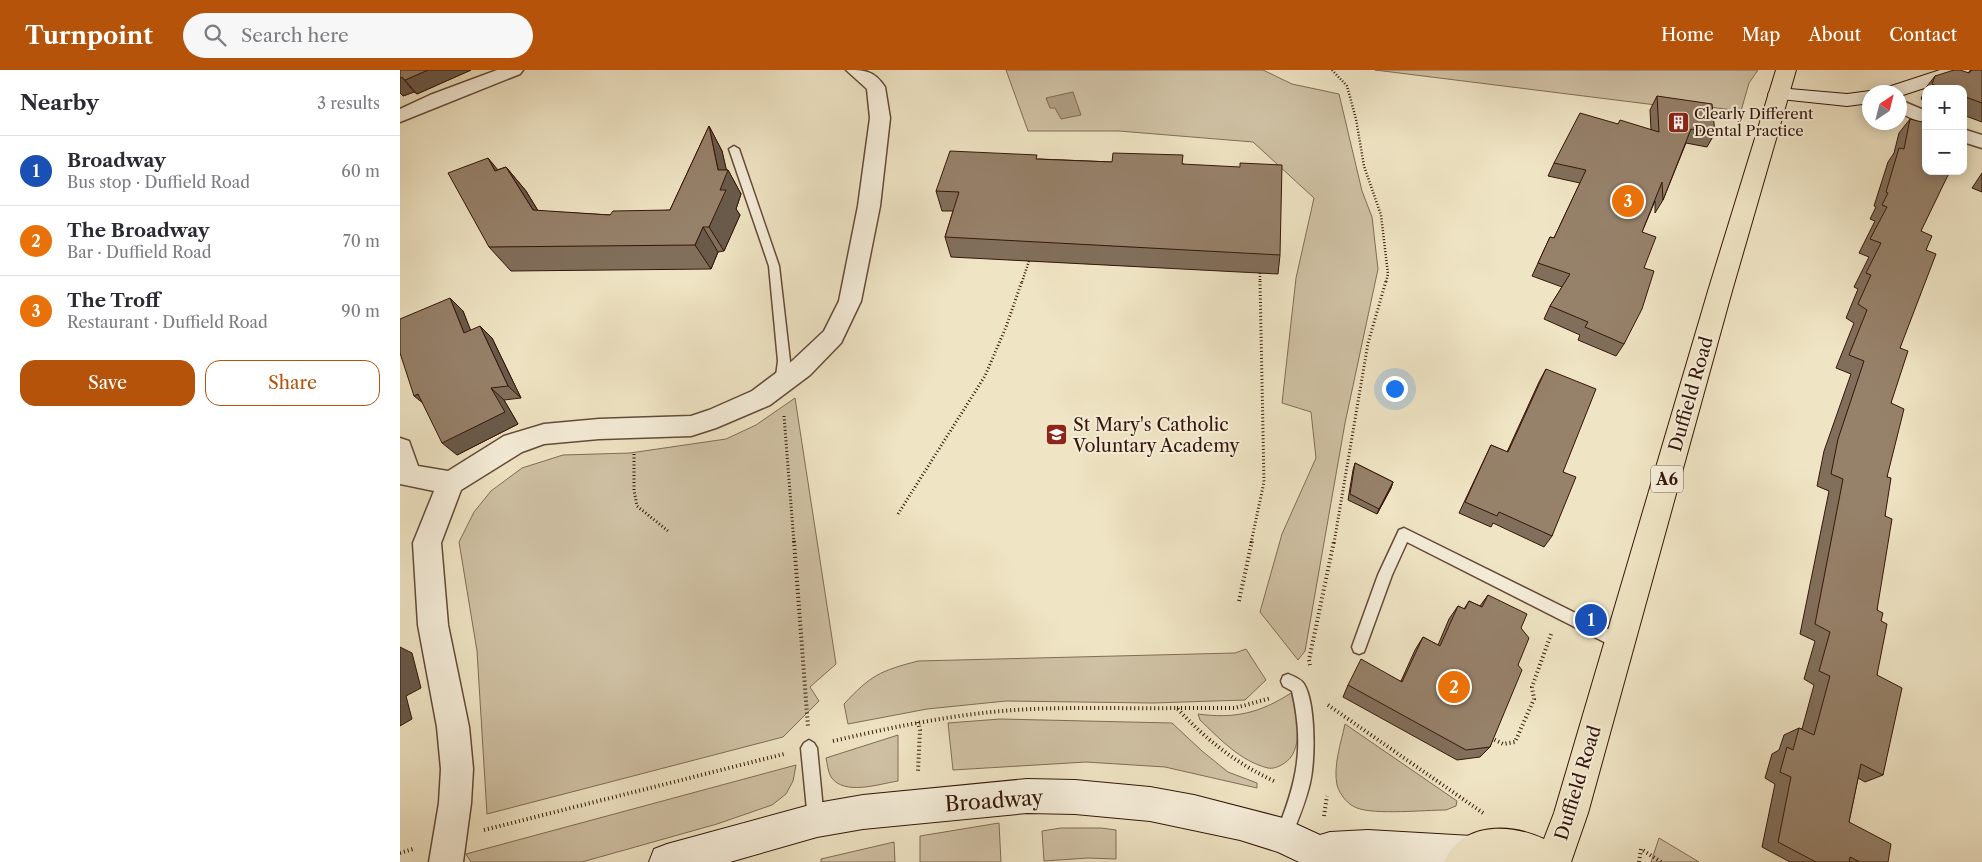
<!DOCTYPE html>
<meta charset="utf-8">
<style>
body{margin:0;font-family:"Libre Caslon Text",serif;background:#f7f7f7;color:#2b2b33}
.controls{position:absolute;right:15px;top:15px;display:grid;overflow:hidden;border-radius:10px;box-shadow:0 2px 12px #0003}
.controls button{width:45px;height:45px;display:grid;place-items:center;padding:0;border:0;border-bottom:1px solid #e1e1e2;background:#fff;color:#2b2b33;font:25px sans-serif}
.compass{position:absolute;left:1462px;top:15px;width:45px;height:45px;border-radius:50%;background:#fff;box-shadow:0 2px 12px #0003;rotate:35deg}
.you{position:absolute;left:994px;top:318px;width:18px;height:18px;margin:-12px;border:4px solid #fff;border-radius:50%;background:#1a73e8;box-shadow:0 0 0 8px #1a73e833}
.badge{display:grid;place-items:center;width:32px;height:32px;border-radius:50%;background:#b45309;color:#fff;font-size:16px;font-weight:700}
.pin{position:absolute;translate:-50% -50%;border:2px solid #fff;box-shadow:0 1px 5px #0006}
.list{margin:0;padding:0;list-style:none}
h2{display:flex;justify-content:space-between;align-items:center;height:65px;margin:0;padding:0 20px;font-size:21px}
h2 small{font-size:16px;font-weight:400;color:#7c7c81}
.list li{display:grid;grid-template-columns:32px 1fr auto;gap:15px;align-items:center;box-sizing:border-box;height:70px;padding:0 20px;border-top:1px solid #e1e1e2}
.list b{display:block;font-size:19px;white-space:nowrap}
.list p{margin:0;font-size:16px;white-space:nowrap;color:#7c7c81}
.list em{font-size:16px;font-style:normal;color:#7c7c81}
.actions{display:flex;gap:10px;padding:15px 20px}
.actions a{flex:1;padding:11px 0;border:1px solid #b45309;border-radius:15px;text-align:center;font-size:18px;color:#b45309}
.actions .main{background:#b45309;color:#fff}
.icon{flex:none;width:28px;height:28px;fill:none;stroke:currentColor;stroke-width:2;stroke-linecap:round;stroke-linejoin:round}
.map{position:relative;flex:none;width:1582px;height:792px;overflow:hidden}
header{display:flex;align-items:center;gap:30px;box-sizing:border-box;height:70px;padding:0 25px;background:#b45309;color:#fff}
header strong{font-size:24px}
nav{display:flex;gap:28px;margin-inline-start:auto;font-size:18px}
.search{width:350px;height:45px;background:#f7f7f7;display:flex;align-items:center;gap:12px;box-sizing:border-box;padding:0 18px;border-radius:28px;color:#7c7c81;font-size:19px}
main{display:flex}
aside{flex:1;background:#fff}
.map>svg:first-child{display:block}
.green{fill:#cfc1a4;stroke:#826c56}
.water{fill:#b09e84;stroke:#7f6853}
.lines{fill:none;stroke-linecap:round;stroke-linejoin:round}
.lane-casing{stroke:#644a38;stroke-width:3}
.street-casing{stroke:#644a38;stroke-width:3}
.secondary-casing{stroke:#351609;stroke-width:2}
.primary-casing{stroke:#351609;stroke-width:2}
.path-far2{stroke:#351609;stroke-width:2.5;stroke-dasharray:1 2;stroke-linecap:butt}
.path-far1{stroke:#351609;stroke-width:3;stroke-dasharray:1 2.5;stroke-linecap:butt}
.path{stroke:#351609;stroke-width:4;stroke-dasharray:1 3;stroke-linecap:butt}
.lane{fill:#f5edd9;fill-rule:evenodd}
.street{fill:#f5edd9;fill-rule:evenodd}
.secondary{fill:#f5edd9;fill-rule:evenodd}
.primary{fill:#efe4c4;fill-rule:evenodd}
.wall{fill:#816f5b;stroke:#351609}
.shaded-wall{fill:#695a4a;stroke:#351609}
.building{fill:#96816a;stroke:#351609}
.labels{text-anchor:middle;stroke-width:4;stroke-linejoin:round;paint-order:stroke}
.far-poi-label{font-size:15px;fill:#351609;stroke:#f5edd9;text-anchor:start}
.shield{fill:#f5edd9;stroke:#6f5647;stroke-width:1}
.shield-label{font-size:16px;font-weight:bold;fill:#351609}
.street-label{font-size:18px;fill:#351609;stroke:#f5edd9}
.poi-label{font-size:18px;fill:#351609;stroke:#f5edd9;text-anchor:start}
.near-street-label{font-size:21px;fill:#351609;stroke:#f5edd9}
</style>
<header>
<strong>Turnpoint</strong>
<div class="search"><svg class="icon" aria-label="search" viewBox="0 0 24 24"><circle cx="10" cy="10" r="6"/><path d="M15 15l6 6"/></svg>Search here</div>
<nav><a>Home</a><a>Map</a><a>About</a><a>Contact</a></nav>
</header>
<main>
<aside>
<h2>Nearby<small>3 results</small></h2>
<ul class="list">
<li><span class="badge" style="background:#1a4fb4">1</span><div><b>Broadway</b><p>Bus stop · Duffield Road</p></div><em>60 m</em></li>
<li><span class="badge" style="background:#e8710a">2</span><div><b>The Broadway</b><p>Bar · Duffield Road</p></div><em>70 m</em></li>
<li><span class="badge" style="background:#e8710a">3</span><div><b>The Troff</b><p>Restaurant · Duffield Road</p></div><em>90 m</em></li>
</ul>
<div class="actions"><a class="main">Save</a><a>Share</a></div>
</aside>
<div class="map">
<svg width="1582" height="792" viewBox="0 0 1582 792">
<rect width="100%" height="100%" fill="#efe4c4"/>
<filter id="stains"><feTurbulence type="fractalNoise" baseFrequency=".004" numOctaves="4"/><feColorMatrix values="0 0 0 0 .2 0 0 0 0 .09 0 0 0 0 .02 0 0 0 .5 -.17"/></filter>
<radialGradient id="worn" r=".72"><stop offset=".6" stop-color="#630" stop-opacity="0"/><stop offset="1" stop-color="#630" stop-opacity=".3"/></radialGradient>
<!-- green -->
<g class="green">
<path d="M606 0H863L892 14 939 24 962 121 972 147 978 199 945 353 905 581 898 590 860 542 882 464 916 388 911 342 882 333 896 208 914 128 853 72 719 61H628Z"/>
<path d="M975 0H1358L1349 13 1341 41 1293 35 1264 36Z"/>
<path d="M395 328 436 594 410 617 419 631 383 667 87 744 77 581 59 472 74 442 91 421 122 398 163 385 230 383 326 369 356 355Z"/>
<path d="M846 579 866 610 845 630 753 633 606 631 527 639 448 654 444 634C471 605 480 601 518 591L835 583Z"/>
<path d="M891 623C897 643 905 682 883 694 878 697 873 699 868 698 840 691 820 669 800 650L798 644C835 649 860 643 891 623Z"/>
<path d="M600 649 772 653 802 681 828 702 857 713V718L765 697 686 692 553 700 548 653Z"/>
<path d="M945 654 1057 731 1056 736 1046 740C1025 740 975 745 957 738 948 735 940 725 937 715 933 696 941 673 945 654Z"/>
<path d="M498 665V711C479 714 444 726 431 707 428 702 427 693 426 688Z"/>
<path d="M396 695 393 711 386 724 372 735 317 754 182 792H71L66 784Z"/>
<path d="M599 753 601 792H520V766Z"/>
<path d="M661 758H701L716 760V789L688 788 644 791 642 761Z"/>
<path d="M1259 768 1299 792H1251Z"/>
<path d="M494 772 495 792H421V789Z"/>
</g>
<!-- water -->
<path class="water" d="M673 22 681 45 661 49 655 38H650L646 28Z"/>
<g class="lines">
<defs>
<g id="lane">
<path d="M334 76 339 79 379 196 390 291 387 313 381 318 375 313 378 291 369 196 329 79Z"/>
<path d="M1004 458 1224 567 1226 572 1224 577 1219 579 1214 577 1007 472 992 505 964 582 959 584 954 582 952 577 978 505 999 460Z"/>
<path d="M888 604C893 606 901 609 904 614 916 634 915 691 910 713 905 734 897 753 889 772L883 774 877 772 875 766C897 713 905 678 892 621L883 616 881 611 883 606Z"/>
<path d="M409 670 414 673 417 678 424 750 422 756 416 758 410 756 408 750 401 678 404 673Z"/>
</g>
<g id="street">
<path d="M97 0H123L120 4 0 52V39L30 25Z"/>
<path d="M446 0C464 0 474 0 485 17L490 48 480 136 461 231 441 273 410 305 370 335 316 358 291 366 199 369 144 374 122 382 61 420 41 473 48 555 69 657 73 699 71 733 63 792H29L39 733 41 699 37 657 18 555 13 473 34 421 0 414V368L9 371 18 396 48 401 104 366 144 354 199 349 291 346 309 340 352 321 392 291 424 261 439 231 458 136 470 48 467 19Z"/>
<path d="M1500 30 1526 41V55L1500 43Z"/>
<path d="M1563 59 1582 65V78L1563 72Z"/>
</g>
<g id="secondary">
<path d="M1540 0H1570L1567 4 1500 26V22H1482L1485 18Z"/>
<path d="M1378 18 1447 24 1470 21 1476 22H1470V33L1447 36 1371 28 1368 24 1371 20Z"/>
<path d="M627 709 675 710 750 717 794 725 883 748 920 765 930 762 968 760 1072 766 1085 771 1090 784 1086 792H899L878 782 840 770 750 751 675 744 627 743 463 759 417 767 330 792H249L254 779 267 774 417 733 463 725Z"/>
</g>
<path id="primary" d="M1376 0H1396L1332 221 1188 743 1171 792H1044C1061 752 1110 753 1144 769L1154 743 1308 221Z"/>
</defs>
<!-- lane casing -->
<use href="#lane" class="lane-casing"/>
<!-- street casing -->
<use href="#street" class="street-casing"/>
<!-- secondary casing -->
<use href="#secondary" class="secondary-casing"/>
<!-- primary casing -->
<use href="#primary" class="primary-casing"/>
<!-- path-far2 -->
<g class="path-far2">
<path d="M932 0 947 16 956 49 964 96 981 145 988 204 986 212"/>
<path d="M860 203V212"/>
<path d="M622 212 629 191"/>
</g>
<!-- path-far1 -->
<g class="path-far1">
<path d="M384 346 394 473"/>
<path d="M234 384V420L237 436 268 461"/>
<path d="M498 444 585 306 606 257 622 211"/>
<path d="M851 473 864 412 860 211"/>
<path d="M934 473 968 273 986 211"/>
</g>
<!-- path -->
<g class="path">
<path d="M394 471 408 657"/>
<path d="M839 531 852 471"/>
<path d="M910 595 909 590 934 471"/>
<path d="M928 635 1083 743"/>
<path d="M777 638H835L871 628"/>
<path d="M518 652 520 660 518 701"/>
<path d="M1091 668 1103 674 1115 672 1134 629 1132 617 1151 564"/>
<path d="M433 671C489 658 545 646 602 641 660 636 719 639 777 638 806 670 837 694 876 712"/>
<path d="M924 746 927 726"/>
<path d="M84 760 384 684"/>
<path d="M0 783 13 779"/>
<path d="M1239 792 1241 779 1261 792"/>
</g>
<!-- lane -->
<use href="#lane" class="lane"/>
<!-- street -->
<use href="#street" class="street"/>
<!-- secondary -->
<use href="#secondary" class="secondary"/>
<!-- primary -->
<use href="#primary" class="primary"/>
</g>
<!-- wall -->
<g class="wall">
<path d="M0 0H71L17 24 14 22 3 26 0 23Z"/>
<path d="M1571 0H1582V52L1563 45V19H1526V30L1521 29 1524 20 1535 6 1569 3Z"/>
<path d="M1257 26 1315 63 1307 77 1286 73 1263 130 1255 143V131L1242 162 1244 198 1224 274 1216 286 1178 270 1180 265 1144 249 1150 236 1162 217 1132 206 1150 167 1154 168 1180 113 1148 106 1154 93 1218 54 1251 60 1250 40Z"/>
<path d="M1510 49 1521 161 1526 180 1500 278 1491 333 1485 446 1477 540 1481 551 1477 605 1483 705 1465 712 1458 708 1449 752 1488 792H1390L1362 777 1375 714 1365 708 1372 684 1379 680 1384 665 1399 658 1402 659 1414 615 1404 609 1415 571 1400 564 1429 421 1417 416 1424 381 1451 304 1436 298 1454 253 1446 248 1458 219 1454 217 1469 187 1459 183 1475 151 1470 149 1476 137 1474 136 1488 92 1494 83 1499 63Z"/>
<path d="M309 56 322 81 326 100H328L341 124 336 139 340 145 324 181 318 182 311 199 111 201 89 177 97 100 106 97 126 121 138 141 210 145 270 140Z"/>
<path d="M638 89 712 92 784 94 880 185 878 204 551 187 545 167 553 141H542L536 121Z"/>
<path d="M1582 103V122L1572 118Z"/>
<path d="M63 241 70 260 92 268 121 328 104 330 118 354 57 385Z"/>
<path d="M1146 299 1163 402 1152 466 1144 477 1093 453 1091 457 1059 443 1091 375 1107 382 1139 312Z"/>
<path d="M955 393 993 412 991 418 977 444 948 430 953 400Z"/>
<path d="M1088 525 1121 558 1118 595 1090 677 1080 687 1057 690 943 627 948 615 1001 611 1015 580 1023 567 1038 575 1049 549 1058 536 1064 539 1069 531 1080 536Z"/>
</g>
<!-- shaded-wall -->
<g class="shaded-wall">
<path d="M28 0H71L17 24 5 10Z"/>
<path d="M2 7 14 22 3 26 0 23V8Z"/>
<path d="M309 56 322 81 327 102 328 100 341 124 336 139 340 145 324 181 309 157 320 120 318 100Z"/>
<path d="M88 88 108 112 95 101Z"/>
<path d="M106 97 126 121 153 165 133 140Z"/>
<path d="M303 157 318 182 311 199 295 175Z"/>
<path d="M50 228 63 241 77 276 64 263Z"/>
<path d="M80 256 92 268 121 328 108 316Z"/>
<path d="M91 318 104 330 118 354 57 385 42 373Z"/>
<path d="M18 324 29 338 14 326Z"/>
<path d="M993 412 991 418 977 444 979 439Z"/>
<path d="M0 577 12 583 21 618 6 626 12 649 0 656Z"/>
</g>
<!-- building -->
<g class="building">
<path d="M0 0H28L5 10 2 7 0 8Z"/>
<path d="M1554 0H1560L1569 3 1572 0H1582V33L1563 26V19H1544L1532 14 1535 6Z"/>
<path d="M1257 26 1312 34 1315 63 1291 59 1263 130 1262 112 1242 162 1256 167 1244 198 1254 201 1242 239 1224 274 1185 257 1188 252 1150 236 1170 204 1138 193 1150 167 1154 168 1186 100 1154 93 1180 43 1218 54 1220 50 1259 62Z"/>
<path d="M1510 49 1526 53V101H1550L1521 161 1532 166 1526 180 1536 184 1500 278 1508 281 1491 333 1504 339 1487 407 1491 408 1485 446 1492 449 1477 540 1483 543 1481 551 1487 554 1477 605 1502 618 1483 705 1461 694 1449 752 1491 774 1488 792H1460L1450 787 1449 792H1416L1378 772 1391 707 1380 702 1387 677 1393 680 1399 658 1414 665 1430 606 1419 601 1430 562 1415 554 1443 409 1431 404 1438 369 1464 291 1449 285 1467 240 1458 234 1471 205 1466 203 1481 173 1470 169 1487 137 1482 135 1488 123 1486 122 1499 78 1504 79Z"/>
<path d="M309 56 318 100H328L320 120H326L309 157H303L295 175 89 177 48 103 88 88 95 101 106 97 133 140 210 145 213 141 270 140Z"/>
<path d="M550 81 637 85 636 89 712 92 713 83 783 85 782 94 840 97V93L882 95 880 185 545 167 559 122 536 121Z"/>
<path d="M50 228 64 263 80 256 108 316 91 318 105 342 42 373 18 324 14 326 0 283V249Z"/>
<path d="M1146 299 1196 319 1163 402 1176 407 1152 466 1099 442 1097 446 1065 432 1091 375 1108 382Z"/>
<path d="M955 393 993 412 979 439 950 424Z"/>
<path d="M1088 525 1127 544 1121 558 1129 568 1118 595 1122 600 1090 677 1066 680 948 615 961 589 1002 612 1023 567 1040 576 1058 536 1065 539 1069 531 1082 537Z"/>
</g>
<!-- icons -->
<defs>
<symbol id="building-square" viewBox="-11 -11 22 22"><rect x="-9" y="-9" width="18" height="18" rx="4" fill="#8f2418" stroke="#f5edd9"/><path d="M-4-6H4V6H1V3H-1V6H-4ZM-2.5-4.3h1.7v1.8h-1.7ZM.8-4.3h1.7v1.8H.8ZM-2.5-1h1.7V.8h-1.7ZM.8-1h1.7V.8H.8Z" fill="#fff"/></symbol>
<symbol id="school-square" viewBox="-11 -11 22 22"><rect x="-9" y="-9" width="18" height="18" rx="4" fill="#8f2418" stroke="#f5edd9"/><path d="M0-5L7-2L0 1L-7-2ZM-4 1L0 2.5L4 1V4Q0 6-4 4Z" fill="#fff"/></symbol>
</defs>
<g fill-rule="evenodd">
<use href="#building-square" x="1266" y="40" width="25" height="25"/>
<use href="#school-square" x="644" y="352" width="25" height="25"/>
</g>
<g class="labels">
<!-- far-poi labels -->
<g class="far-poi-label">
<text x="1294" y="49">Clearly Different<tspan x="1294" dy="17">Dental Practice</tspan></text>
</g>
<!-- shield labels -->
<rect class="shield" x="1251" y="395.5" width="32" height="27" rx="4"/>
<g class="shield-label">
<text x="1267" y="415">A6</text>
</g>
<!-- street labels -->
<g class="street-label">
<text transform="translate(1291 324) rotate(-74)" y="6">Duffield Road</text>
<text transform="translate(1178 713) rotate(-73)" y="6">Duffield Road</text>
</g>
<!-- poi labels -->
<g class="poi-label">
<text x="673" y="361">St Mary's Catholic<tspan x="673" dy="21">Voluntary Academy</tspan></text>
</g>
<!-- near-street labels -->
<g class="near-street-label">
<text transform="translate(594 731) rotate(-4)" y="7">Broadway</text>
</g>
</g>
<rect width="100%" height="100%" filter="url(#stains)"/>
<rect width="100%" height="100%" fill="url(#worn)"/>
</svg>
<div class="controls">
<button>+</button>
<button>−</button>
</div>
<svg class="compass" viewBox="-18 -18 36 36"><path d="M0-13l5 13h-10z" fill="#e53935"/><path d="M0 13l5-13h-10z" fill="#7c7c81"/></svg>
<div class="you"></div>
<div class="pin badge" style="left:1191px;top:550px;background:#1a4fb4">1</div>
<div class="pin badge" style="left:1054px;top:617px;background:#e8710a">2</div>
<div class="pin badge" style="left:1228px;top:131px;background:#e8710a">3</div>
</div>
</main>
